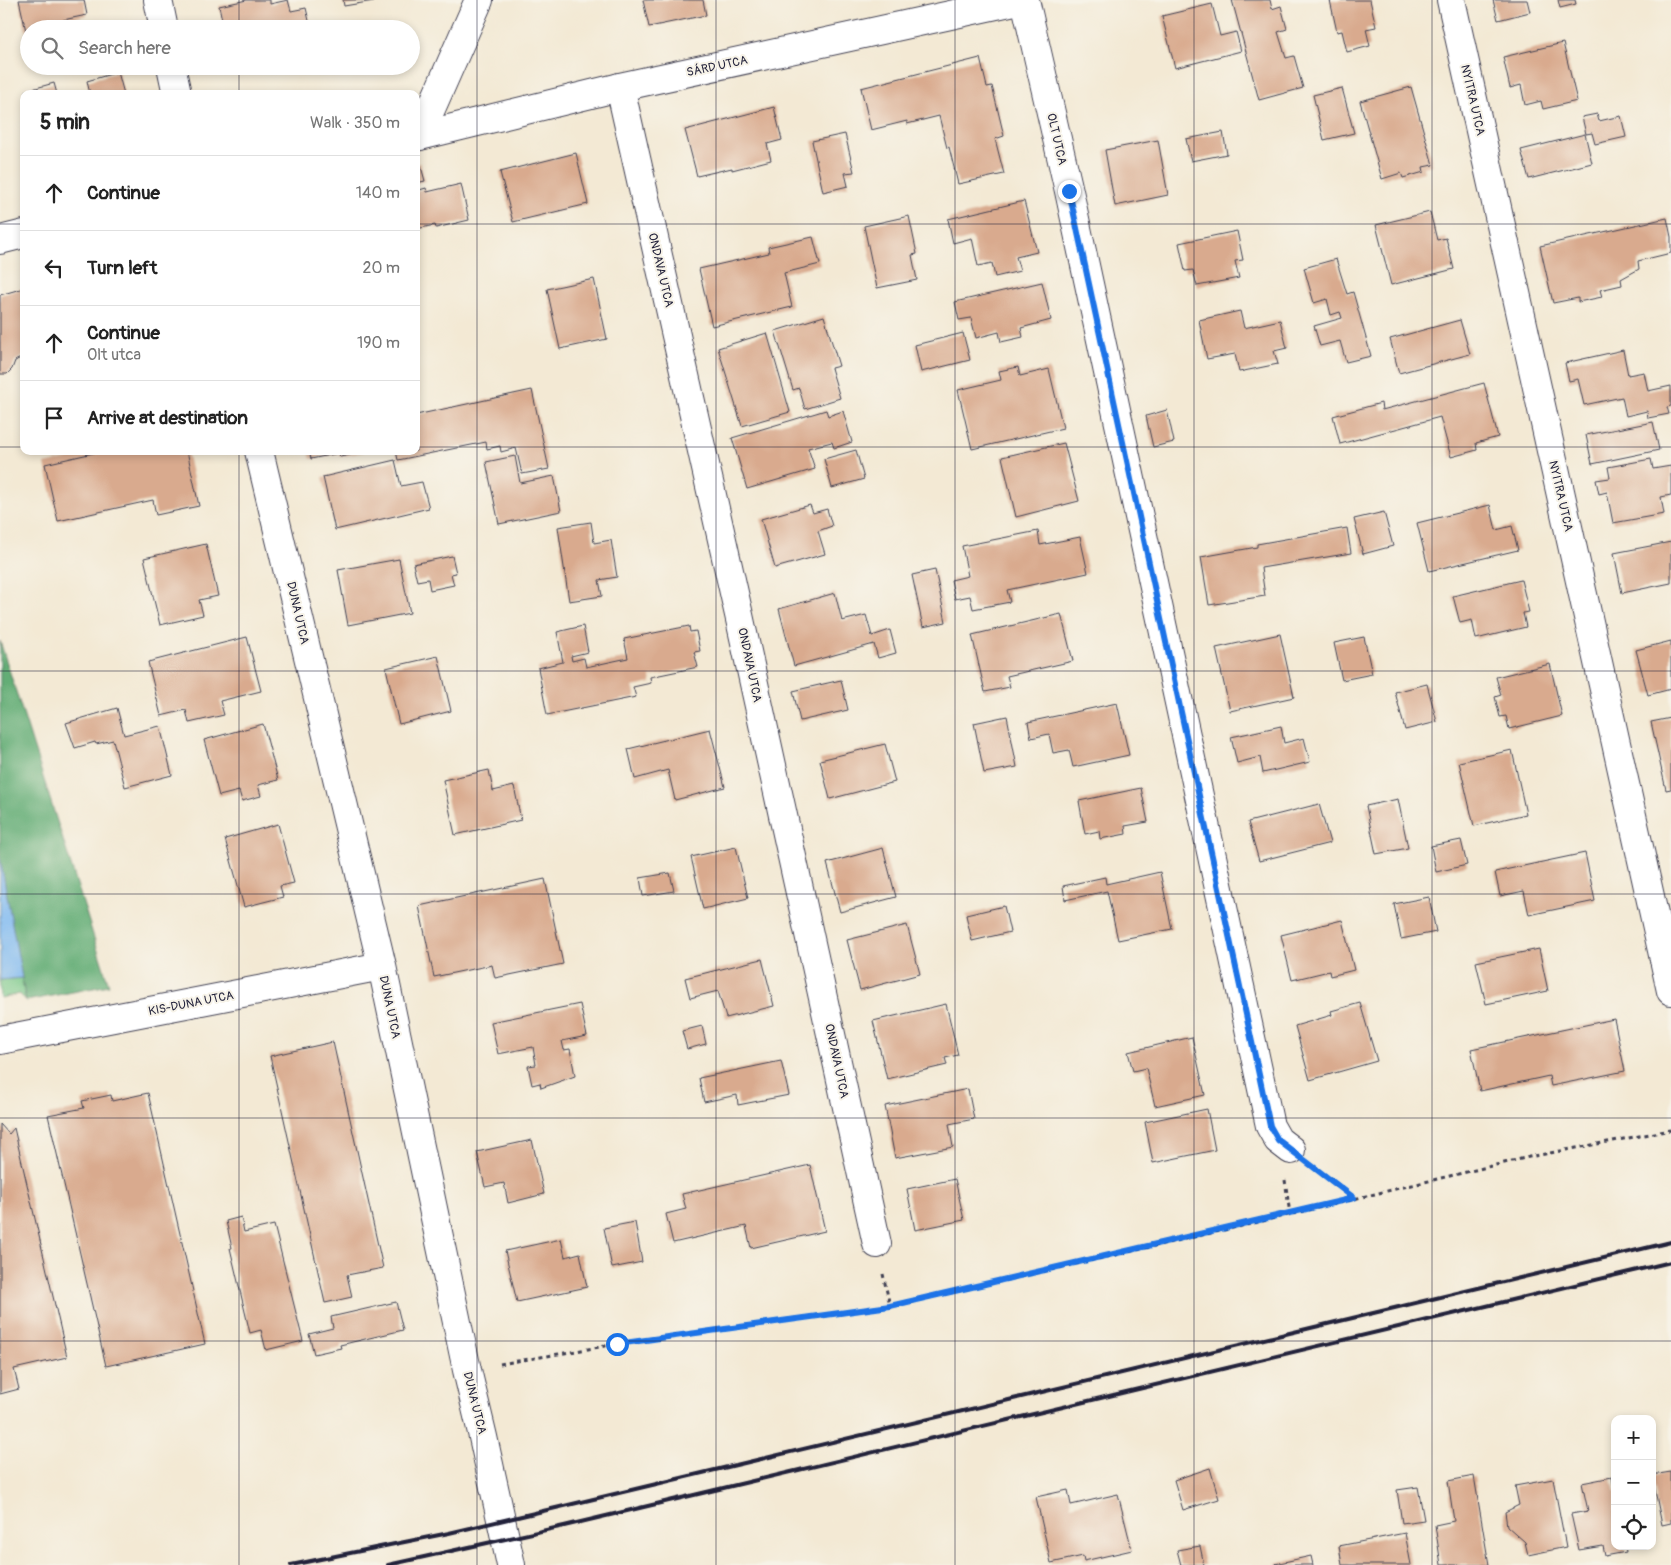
<!DOCTYPE html>
<meta charset="utf-8">
<style>
body{margin:0;font-family:Pangolin,sans-serif;background:#f6f6f6;color:#222}
.controls{position:absolute;right:15px;bottom:15px;display:grid;overflow:hidden;border-radius:10px;box-shadow:0 2px 8px #0003}
.controls button{width:45px;height:45px;display:grid;place-items:center;padding:0;border:0;border-bottom:1px solid #e0e0e0;background:#fff;color:#222;font:25px sans-serif}
.stop{position:absolute;width:15px;height:15px;margin:-11px;border:4px solid #1a73e8;border-radius:50%;background:#fff}
.stop.end{background:#1a73e8;border-color:#fff;box-shadow:0 1px 5px #0008}
.list{margin:0;padding:0;list-style:none}
h2{display:flex;justify-content:space-between;align-items:center;height:65px;margin:0;padding:0 20px;font-size:21px}
h2 small{font-size:16px;font-weight:400;color:#767676}
.list li{display:grid;grid-template-columns:32px 1fr auto;gap:15px;align-items:center;box-sizing:border-box;height:75px;padding:0 20px;border-top:1px solid #e0e0e0}
.list b{display:block;font-size:19px;white-space:nowrap}
.list p{margin:0;font-size:16px;white-space:nowrap;color:#767676}
.list em{font-size:16px;font-style:normal;color:#767676}
.icon{flex:none;width:28px;height:28px;fill:none;stroke:currentColor;stroke-width:2;stroke-linecap:round;stroke-linejoin:round}
.map{position:relative;flex:none;width:1671px;height:1565px;overflow:hidden}
.search{position:absolute;background:#fff;box-shadow:0 2px 8px #0003;left:20px;top:20px;width:400px;height:55px;display:flex;align-items:center;gap:12px;box-sizing:border-box;padding:0 18px;border-radius:28px;color:#767676;font-size:19px}
.panel{position:absolute;background:#fff;box-shadow:0 2px 8px #0003;left:20px;top:90px;width:400px;height:365px;border-radius:10px}
.map>svg:first-child{display:block}
.green{fill:#7ac98a;stroke:#4e7662}
.forest{fill:#63ad76;stroke:#426858}
.water{fill:#80baf1;stroke:#516e96}
.building{fill:#d9aa8e}
.lines{fill:none;stroke-linecap:round;stroke-linejoin:round}
.street-casing{stroke:#414052;stroke-width:30}
.path{stroke:#414052;stroke-width:3;stroke-dasharray:4 4;stroke-linecap:butt}
.street{stroke:#fff;stroke-width:28}
.rail{stroke:#22223b;stroke-width:4}
.route{stroke:#1a73e8;stroke-width:6}
.grid{fill:none;stroke:#22223b;stroke-width:1;stroke-opacity:0.55}
.labels{text-anchor:middle;stroke-width:4;stroke-linejoin:round;paint-order:stroke}
.street-label{font-size:12px;fill:#22223b;stroke:#f7f3e8}
</style>
<div class="map">
<svg width="1671" height="1565" viewBox="0 0 1671 1565">
<rect width="100%" height="100%" fill="#f7f3e8"/>
<filter id="ink" filterUnits="userSpaceOnUse"><feTurbulence type="fractalNoise" baseFrequency=".02" numOctaves="2"/><feDisplacementMap in="SourceGraphic" scale="10" xChannelSelector="R" yChannelSelector="G"/><feConvolveMatrix kernelMatrix="1 2 1 2 8 2 1 2 1" color-interpolation-filters="sRGB"/></filter>
<filter id="wash" filterUnits="userSpaceOnUse"><feTurbulence type="fractalNoise" baseFrequency=".0096" numOctaves="4" result="noise"/><feDisplacementMap in="SourceGraphic" scale="20" xChannelSelector="R" yChannelSelector="G"/><feGaussianBlur stdDeviation="1.12" result="paint"/><feColorMatrix in="noise" values="0 0 0 0 0 0 0 0 0 0 0 0 0 0 0 0 0 1.4 0 .05"/><feComposite in="paint" operator="in"/></filter>
<g filter="url(#wash)">
<rect width="100%" height="100%" fill="#f3e9d4"/>
<!-- green -->
<path class="green" d="M22 978 26 1001 20 994 0 998V980Z"/>
<!-- forest -->
<path class="forest" d="M0 641 109 985 26 1001 0 858Z"/>
<!-- water -->
<path class="water" d="M0 858 22 978 0 980Z"/>
<g id="blocks">
<!-- building -->
<g class="building">
<path d="M19 0H84L87 15 63 20 65 29H29L28 40Z"/>
<path d="M247 0H270V4L288 0 291 11 306 8 310 25 294 29H224L219 6Z"/>
<path d="M343 0H374V1L344 6Z"/>
<path d="M643 0H703L706 15 649 27Z"/>
<path d="M1232 0H1270L1272 9 1281 6 1287 29 1278 32 1286 58 1294 56 1303 88 1259 100Z"/>
<path d="M1330 0H1370L1376 27 1366 29 1370 46 1347 52 1342 31 1337 32Z"/>
<path d="M1493 0H1527L1530 12 1498 20Z"/>
<path d="M1558 0H1575L1576 4 1560 8Z"/>
<path d="M1212 4 1220 36 1236 32 1241 51 1175 68 1162 16Z"/>
<path d="M1563 43 1577 101 1543 109 1541 101 1525 105 1521 85 1510 88 1503 57Z"/>
<path d="M980 58 987 87 992 86 1004 136 995 139 1004 174 958 184 949 147 947 148 939 116 907 124V121L871 130 861 88Z"/>
<path d="M118 72 124 94H90L87 81Z"/>
<path d="M54 83 57 94H26L25 91Z"/>
<path d="M1411 87 1433 165 1423 167 1424 172 1403 178 1401 173 1382 179 1360 101Z"/>
<path d="M1342 88 1354 133 1324 140 1313 95Z"/>
<path d="M774 107 782 140 767 144 771 160 732 170V168L697 176 685 130Z"/>
<path d="M1597 114 1599 121 1621 116 1626 137 1595 144 1592 133 1586 134 1582 117Z"/>
<path d="M1223 132 1227 154 1191 161 1186 139Z"/>
<path d="M845 134 854 172 845 173 848 186 823 192 812 141Z"/>
<path d="M1585 134 1592 163 1529 179 1521 150Z"/>
<path d="M1158 140 1168 195 1115 206 1105 150Z"/>
<path d="M576 153 588 204 513 222 500 172Z"/>
<path d="M420 163 425 181 416 183V164Z"/>
<path d="M461 184 469 220 436 228 435 225 416 229V191L426 188 427 192Z"/>
<path d="M1024 201 1037 252 1016 257 1020 271 995 277 992 263 978 266 972 238 953 243 948 219Z"/>
<path d="M1430 212 1437 240 1446 238 1454 269 1391 285 1376 225Z"/>
<path d="M909 216 917 254 912 255 917 280 877 288 864 226Z"/>
<path d="M1667 218 1671 237V253L1638 261 1639 269 1621 279 1622 285 1600 290 1602 297 1578 302V298L1553 303 1540 246Z"/>
<path d="M1237 231 1243 260 1235 261 1239 278 1197 286 1193 270 1185 271 1179 243Z"/>
<path d="M813 237 820 264 784 273 792 307 712 326 699 269 769 253 768 247Z"/>
<path d="M1336 259 1347 294 1353 292 1371 356 1346 362 1340 341 1320 346 1314 326 1342 318 1340 312 1331 315 1327 299 1314 303 1304 268Z"/>
<path d="M594 279 607 339 560 349 547 289Z"/>
<path d="M1042 282 1051 320 1021 328 1023 337 1001 342 999 332 976 338 971 318 959 320 955 302Z"/>
<path d="M24 288V356L15 361 12 369 7 374H0V295Z"/>
<path d="M1240 311 1244 328 1280 320 1287 348 1274 351 1278 364 1239 372 1235 354 1207 359 1199 320Z"/>
<path d="M824 316 839 366 831 368 840 398 805 409 799 388 793 390 775 331Z"/>
<path d="M1460 320 1470 354 1399 373 1390 339Z"/>
<path d="M767 333 790 412 742 426 718 348Z"/>
<path d="M963 333 970 360 921 372 915 345Z"/>
<path d="M1623 350 1628 375 1644 372 1648 391 1671 386V406L1667 407 1669 414 1648 418 1647 411 1626 416 1622 397 1584 405 1578 379 1569 381 1565 363Z"/>
<path d="M1018 367 1020 376 1049 369 1063 428 972 449 958 390 1001 380 999 371Z"/>
<path d="M1484 383 1498 437 1476 443 1477 450 1451 457 1440 417 1340 444 1333 416 1381 403 1382 410Z"/>
<path d="M532 390 549 469 522 474 516 448 501 452 500 446 487 449 486 442 398 460 396 451H416V415Z"/>
<path d="M826 410 828 416 843 411 852 442 834 448 832 442 808 448 815 469 747 489 732 438Z"/>
<path d="M1167 410 1174 442 1153 447 1146 416Z"/>
<path d="M1653 422 1659 450 1592 464 1586 435Z"/>
<path d="M1064 443 1079 501 1016 517 1002 457Z"/>
<path d="M856 450 864 479 832 488 824 459Z"/>
<path d="M102 451H187L199 506 156 515 153 500 58 521 45 464Z"/>
<path d="M309 451H364V452L340 457 339 453 311 459Z"/>
<path d="M515 456 520 483 554 476 561 511 499 524 486 462Z"/>
<path d="M1651 459 1653 469 1671 466V495L1661 497 1664 514 1613 523 1607 492 1599 494 1596 480 1610 478 1608 467Z"/>
<path d="M395 460 401 486 422 482 429 508 335 530 323 477Z"/>
<path d="M810 505 813 513 827 509 832 526 818 531 825 554 775 568 761 519Z"/>
<path d="M1490 505 1496 530 1512 526 1518 550 1429 571 1417 523Z"/>
<path d="M1384 512 1393 546 1363 554 1354 519Z"/>
<path d="M591 522 594 543 611 540 617 577 599 580 602 596 569 601 558 527Z"/>
<path d="M1347 528 1351 553 1261 568 1265 596 1209 605 1201 557 1257 547V544Z"/>
<path d="M1038 531 1040 545 1080 537 1088 573 1007 590 1010 602 973 609 970 596 955 599 951 580 968 576 962 546Z"/>
<path d="M1671 542V583L1622 593 1614 553Z"/>
<path d="M206 544 218 596 199 600 203 615 160 625 144 558Z"/>
<path d="M452 556 456 573 451 574 454 585 430 590 428 579 417 581 413 564Z"/>
<path d="M399 559 410 613 348 625 338 570Z"/>
<path d="M935 570 946 622 923 627 912 575Z"/>
<path d="M1521 580 1529 612 1523 613 1526 627 1476 639 1472 620 1460 623 1453 596Z"/>
<path d="M835 593 842 621 866 615 872 636 890 630 896 653 878 658 874 644 794 666 779 609Z"/>
<path d="M1061 614 1073 661 1007 676 1010 687 985 692 972 635Z"/>
<path d="M583 626 588 652 571 656 572 661 584 658 586 667 628 658 624 639 689 626 690 632 696 631 700 651 694 652 698 667 650 677 651 683 633 687 636 697 547 715 538 668 563 662 557 632Z"/>
<path d="M1280 634 1294 697 1230 711 1216 648Z"/>
<path d="M247 637 261 691 220 701 224 715 189 723 186 710 161 716 148 662Z"/>
<path d="M1364 637 1372 674 1342 680 1334 643Z"/>
<path d="M1671 641V689L1648 695 1636 650Z"/>
<path d="M438 656 451 711 399 724 386 668Z"/>
<path d="M1550 664 1562 716 1509 729 1506 716 1500 717 1495 697 1501 695 1496 677Z"/>
<path d="M841 680 848 710 800 721 793 691Z"/>
<path d="M1427 684 1437 722 1405 730 1395 692Z"/>
<path d="M1117 703 1129 755 1073 767 1069 750 1053 753 1049 734 1031 738 1028 722Z"/>
<path d="M117 708 124 735 160 726 172 775 125 787 113 740 96 744 95 742 75 748 66 723Z"/>
<path d="M1007 716 1017 767 984 773 974 723Z"/>
<path d="M1671 718V789L1666 790 1651 722Z"/>
<path d="M263 724 278 780 258 785 261 796 242 801 239 791 219 796 204 740Z"/>
<path d="M1281 726 1284 743 1304 738 1310 762 1263 773 1260 757 1237 763 1231 737Z"/>
<path d="M710 729 725 787 675 800 668 770 635 779 628 749Z"/>
<path d="M885 744 895 782 830 799 820 760Z"/>
<path d="M1512 750 1526 814 1474 826 1459 762Z"/>
<path d="M489 770 493 791 514 786 521 820 455 835 443 780Z"/>
<path d="M1141 788 1148 822 1125 826 1126 834 1100 839 1099 831 1085 834 1079 801Z"/>
<path d="M1398 799 1408 848 1376 854 1366 806Z"/>
<path d="M1319 804 1330 843 1259 861 1248 822Z"/>
<path d="M278 824 294 883 280 886 283 897 244 907 225 839Z"/>
<path d="M1461 840 1467 865 1436 872 1431 846Z"/>
<path d="M736 847 748 898 703 909 691 857Z"/>
<path d="M883 848 896 897 840 912 827 863Z"/>
<path d="M1585 853 1595 901 1529 915 1524 891 1500 896 1495 872Z"/>
<path d="M1160 872 1172 929 1118 940 1107 891 1065 900 1063 886 1105 877 1106 884Z"/>
<path d="M670 873 674 891 643 896 640 878Z"/>
<path d="M545 879 563 964 495 978 492 965 434 977 419 906Z"/>
<path d="M1429 897 1436 932 1401 939 1394 904Z"/>
<path d="M1004 906 1010 932 972 941 966 915Z"/>
<path d="M1342 920 1354 970 1330 976 1329 971 1292 980 1281 935Z"/>
<path d="M907 925 920 974 860 990 847 940Z"/>
<path d="M1539 949 1548 991 1486 1004 1476 962Z"/>
<path d="M762 959 774 1006 726 1018 718 991 690 998 685 978Z"/>
<path d="M1360 1003 1377 1061 1310 1080 1295 1026 1332 1015 1331 1011Z"/>
<path d="M580 1004 587 1036 562 1041 564 1050 570 1049 575 1076 541 1088 540 1083 532 1085 528 1066 536 1065 533 1047 498 1054 491 1022Z"/>
<path d="M946 1004 958 1055 945 1058 947 1065 887 1079 873 1021Z"/>
<path d="M1614 1019 1625 1071 1551 1086 1549 1076 1480 1091 1471 1049Z"/>
<path d="M702 1026 706 1044 687 1049 682 1031Z"/>
<path d="M1192 1037 1205 1095 1155 1106 1146 1068 1133 1071 1128 1052Z"/>
<path d="M333 1042 383 1268 347 1275 352 1297 325 1303 270 1056Z"/>
<path d="M781 1061 789 1095 738 1105 737 1095 704 1102 699 1078Z"/>
<path d="M968 1089 974 1119 949 1124 953 1147 895 1158 885 1106Z"/>
<path d="M148 1093 205 1344 106 1366 48 1115 84 1108 82 1101 111 1095 112 1101Z"/>
<path d="M1207 1109 1215 1150 1153 1163 1145 1122Z"/>
<path d="M0 1124 9 1134 14 1128 67 1357 14 1369 19 1389 0 1394Z"/>
<path d="M532 1140 544 1194 508 1203 504 1183 485 1187 477 1152Z"/>
<path d="M810 1165 825 1231 751 1248 746 1226 673 1243 666 1214 686 1209 682 1194Z"/>
<path d="M955 1179 964 1220 915 1230 907 1189Z"/>
<path d="M241 1217 244 1232 274 1225 303 1341 266 1350 261 1330 250 1333 230 1248H232L226 1221Z"/>
<path d="M635 1222 642 1262 612 1268 604 1228Z"/>
<path d="M561 1239 565 1257 580 1253 587 1287 517 1302 505 1251Z"/>
<path d="M396 1302 403 1330 340 1345 341 1348 314 1354 309 1334 333 1328 331 1317Z"/>
<path d="M1210 1468 1219 1499 1183 1510 1174 1480Z"/>
<path d="M1671 1472V1523L1662 1525 1652 1475Z"/>
<path d="M1474 1476 1489 1565H1441L1435 1525 1454 1521 1448 1481Z"/>
<path d="M1612 1477 1615 1493V1546H1625L1626 1552 1605 1556 1603 1546 1579 1550 1571 1514 1588 1511 1582 1483Z"/>
<path d="M1553 1479 1566 1547 1528 1555 1525 1542 1507 1526 1505 1512 1519 1505 1515 1486Z"/>
<path d="M1418 1487 1424 1520 1402 1523 1397 1490Z"/>
<path d="M1068 1490 1071 1505 1118 1494 1132 1550 1084 1561 1083 1556 1051 1563 1036 1497Z"/>
<path d="M1405 1533 1411 1565H1342L1339 1546Z"/>
<path d="M1200 1546 1204 1565H1181L1177 1550Z"/>
<path d="M1311 1556 1313 1565H1276L1275 1564Z"/>
</g>
</g>
</g>
<g filter="url(#ink)">
<use href="#blocks" fill-opacity="0" stroke="#414052" stroke-width="1"/>
<g class="lines">
<defs>
<g id="street">
<path d="M158 0 164 29"/>
<path d="M1025 0 1069 191 1270 1126 1278 1140 1291 1150"/>
<path d="M1451 0 1671 991"/>
<path d="M171 66 177 94"/>
<path d="M620 87 739 615 877 1244"/>
<path d="M419 136 479 0"/>
<path d="M416 137 620 87 1019 0"/>
<path d="M0 240 24 234"/>
<path d="M259 451 382 966 467 1370 483 1437 511 1565"/>
<path d="M0 1040 382 966"/>
</g>
</defs>
<!-- street casing -->
<use href="#street" class="street-casing"/>
<!-- path -->
<g class="path">
<path d="M1316 1169 1354 1198"/>
<path d="M1285 1180 1290 1214"/>
<path d="M883 1274 890 1306"/>
<path d="M500 1364 617 1344 890 1306 1241 1226 1529 1157 1671 1130"/>
</g>
<!-- street -->
<use href="#street" class="street"/>
<!-- rail -->
<g class="rail">
<path d="M291 1565 449 1533 560 1507 1671 1242"/>
<path d="M388 1565 564 1526 1671 1262"/>
</g>
</g>
</g>
<g class="lines" filter="url(#ink)">
<!-- route -->
<path class="route" d="M617 1344 890 1306 1354 1198 1278 1140 1270 1126 1069 191"/>
</g>
<!-- grid -->
<path class="grid" d="M239 0V29M477 0V1565M716 0V1565M955 0V1565M1194 0V1565M1432 0V1565M239 66V94M0 224H24M416 224H1671M0 447H24M416 447H1671M239 451V1565M0 671H1671M0 894H1671M0 1118H1671M0 1341H1671"/>
<g class="labels">
<!-- street labels -->
<g class="street-label">
<text transform="translate(717 66) rotate(-12)" y="4">SÁRD UTCA</text>
<text transform="translate(1473 100) rotate(77)" y="4">NYITRA UTCA</text>
<text transform="translate(1057 139) rotate(77)" y="4">OLT UTCA</text>
<text transform="translate(661 270) rotate(77)" y="4">ONDAVA UTCA</text>
<text transform="translate(1561 496) rotate(77)" y="4">NYITRA UTCA</text>
<text transform="translate(298 613) rotate(77)" y="4">DUNA UTCA</text>
<text transform="translate(750 665) rotate(78)" y="4">ONDAVA UTCA</text>
<text transform="translate(191 1003) rotate(-11)" y="4">KIS-DUNA UTCA</text>
<text transform="translate(390 1007) rotate(78)" y="4">DUNA UTCA</text>
<text transform="translate(837 1061) rotate(78)" y="4">ONDAVA UTCA</text>
<text transform="translate(475 1403) rotate(76)" y="4">DUNA UTCA</text>
</g>
</g>
</svg>
<div class="controls">
<button>+</button>
<button>−</button>
<button><svg class="icon" aria-label="locate" viewBox="0 0 24 24"><circle cx="12" cy="12" r="6"/><path d="M12 2v4M12 18v4M2 12h4M18 12h4"/></svg></button>
</div>
<div class="stop" style="left:617px;top:1344px"></div>
<div class="stop end" style="left:1069px;top:191px"></div>
<div class="search"><svg class="icon" aria-label="search" viewBox="0 0 24 24"><circle cx="10" cy="10" r="6"/><path d="M15 15l6 6"/></svg>Search here</div>
<section class="panel">
<h2>5 min<small>Walk · 350 m</small></h2>
<ul class="list">
<li><svg class="icon" aria-label="ahead" viewBox="0 0 24 24"><path d="M12 20V5M6 11l6-6 6 6"/></svg><div><b>Continue</b></div><em>140 m</em></li>
<li><svg class="icon" aria-label="left" viewBox="0 0 24 24"><path d="M17 20v-9H6M10 6l-5 5 5 5"/></svg><div><b>Turn left</b></div><em>20 m</em></li>
<li><svg class="icon" aria-label="ahead" viewBox="0 0 24 24"><path d="M12 20V5M6 11l6-6 6 6"/></svg><div><b>Continue</b><p>Olt utca</p></div><em>190 m</em></li>
<li><svg class="icon" aria-label="arrive" viewBox="0 0 24 24"><path d="M6 21V4h12l-3 4 3 4H6"/></svg><div><b>Arrive at destination</b></div></li>
</ul>
</section>
</div>
